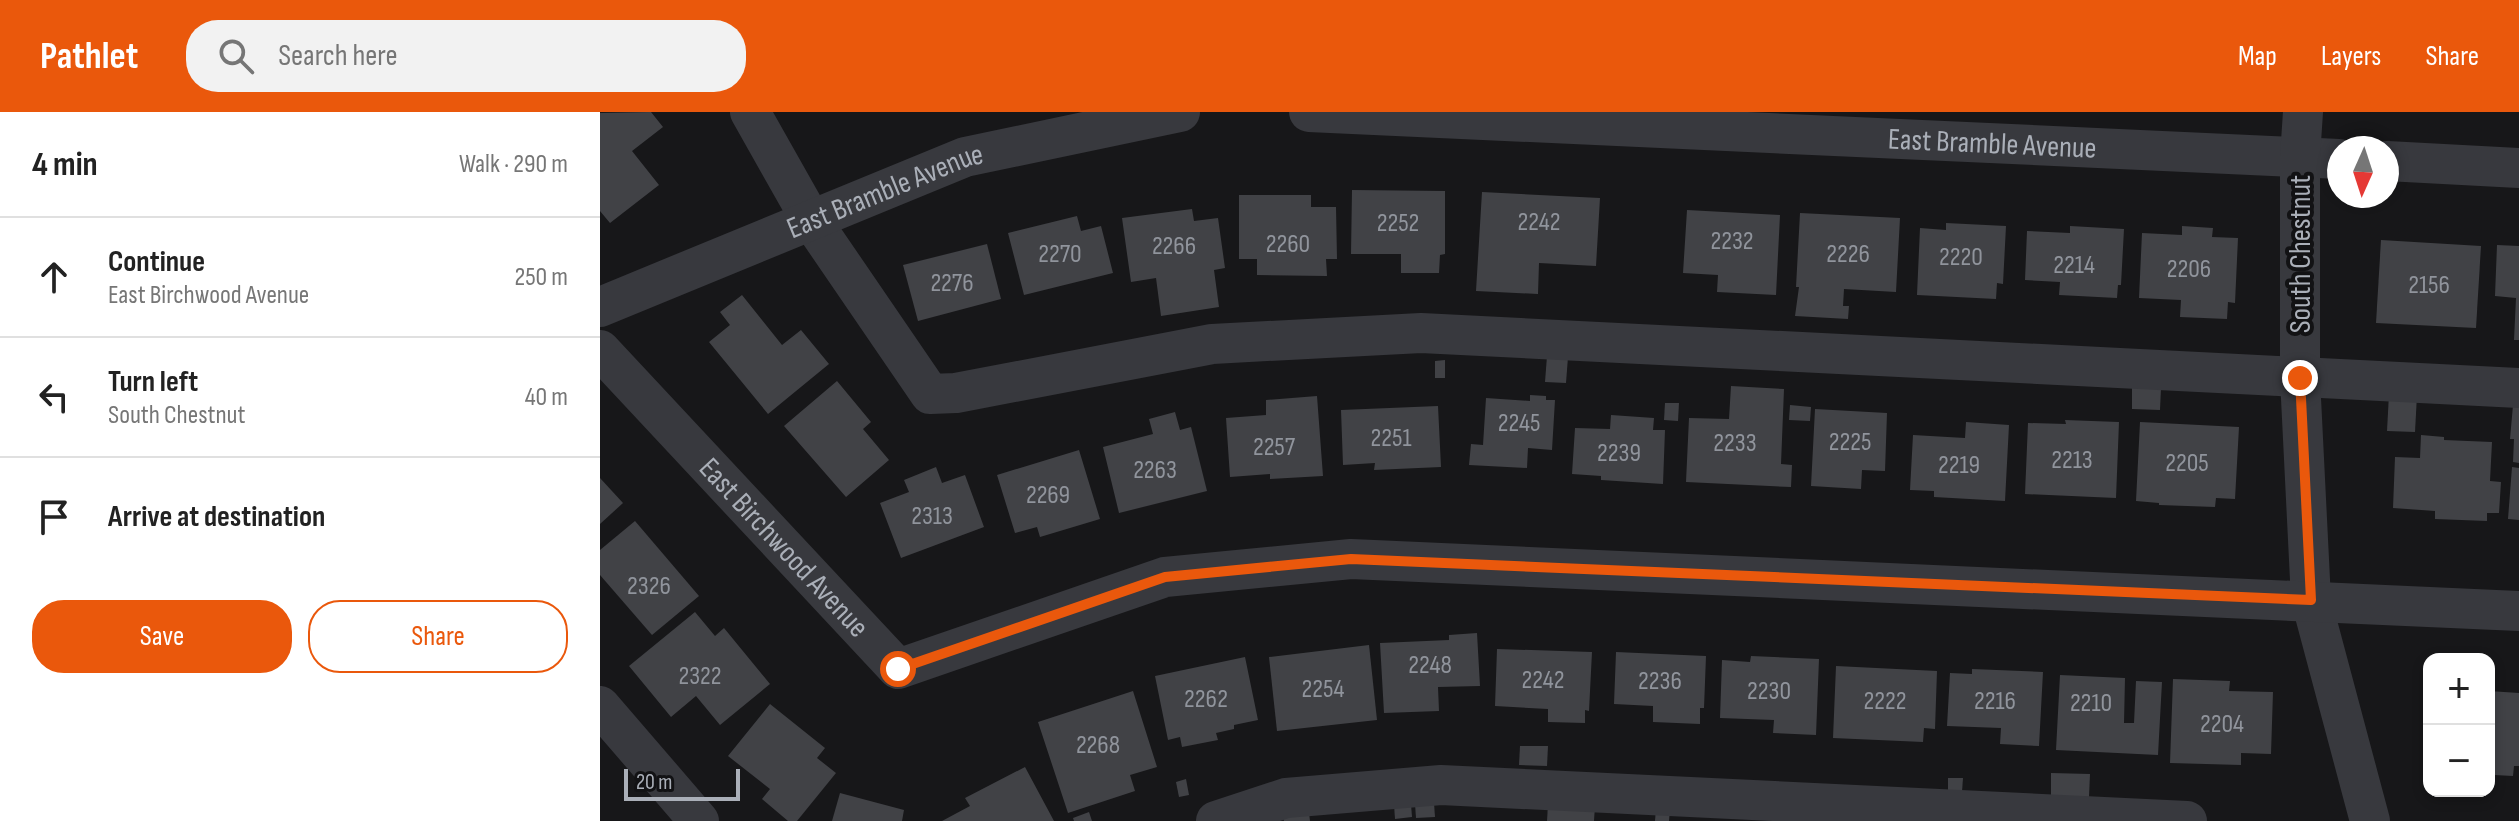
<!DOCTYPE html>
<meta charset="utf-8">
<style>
body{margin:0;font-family:"Sofia Sans Condensed",sans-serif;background:#f2f2f2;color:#222}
.controls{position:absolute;right:24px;bottom:24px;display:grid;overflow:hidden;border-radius:16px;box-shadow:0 4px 12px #0003}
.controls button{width:72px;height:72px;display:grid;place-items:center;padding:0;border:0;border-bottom:2px solid #e0e0e0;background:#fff;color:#222;font:40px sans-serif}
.compass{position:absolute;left:1727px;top:24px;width:72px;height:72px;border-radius:50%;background:#fff;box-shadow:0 4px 12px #0003;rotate:183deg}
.scale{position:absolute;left:24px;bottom:20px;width:116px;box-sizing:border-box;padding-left:8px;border:4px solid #aaafb8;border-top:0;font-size:22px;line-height:28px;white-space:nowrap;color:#aaafb8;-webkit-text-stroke:6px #121214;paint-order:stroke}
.stop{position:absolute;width:24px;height:24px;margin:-18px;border:6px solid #ea580c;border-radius:50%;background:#fff}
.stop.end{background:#ea580c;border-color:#fff;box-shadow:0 2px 8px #0008}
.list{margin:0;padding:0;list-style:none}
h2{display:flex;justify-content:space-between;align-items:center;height:104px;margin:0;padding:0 32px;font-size:34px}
h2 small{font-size:26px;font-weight:400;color:#767676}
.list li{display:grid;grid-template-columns:52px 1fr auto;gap:24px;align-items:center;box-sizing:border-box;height:120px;padding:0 32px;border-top:2px solid #e0e0e0}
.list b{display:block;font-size:30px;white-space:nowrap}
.list p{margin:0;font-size:26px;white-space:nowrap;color:#767676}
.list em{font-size:26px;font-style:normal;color:#767676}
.actions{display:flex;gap:16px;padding:24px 32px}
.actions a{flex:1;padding:18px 0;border:2px solid #ea580c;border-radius:32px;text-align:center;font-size:28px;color:#ea580c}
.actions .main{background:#ea580c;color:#fff}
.icon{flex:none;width:44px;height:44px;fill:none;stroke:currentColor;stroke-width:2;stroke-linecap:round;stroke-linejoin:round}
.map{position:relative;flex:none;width:1919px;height:709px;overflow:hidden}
header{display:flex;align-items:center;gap:48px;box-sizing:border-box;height:112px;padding:0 40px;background:#ea580c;color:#fff}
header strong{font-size:38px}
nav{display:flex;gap:44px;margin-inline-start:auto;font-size:28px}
.search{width:560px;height:72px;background:#f2f2f2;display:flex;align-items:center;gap:20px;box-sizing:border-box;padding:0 28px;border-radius:32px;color:#767676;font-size:30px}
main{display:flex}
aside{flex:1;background:#fff}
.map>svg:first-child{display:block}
.building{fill:#414246}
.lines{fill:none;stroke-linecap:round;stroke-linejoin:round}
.minor{stroke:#38393e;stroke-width:40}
.route{stroke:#ea580c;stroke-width:10}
.labels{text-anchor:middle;stroke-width:8;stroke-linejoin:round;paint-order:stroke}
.number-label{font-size:26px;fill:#90949c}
.street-label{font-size:30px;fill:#aaafb8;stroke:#121214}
</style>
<header>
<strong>Pathlet</strong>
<div class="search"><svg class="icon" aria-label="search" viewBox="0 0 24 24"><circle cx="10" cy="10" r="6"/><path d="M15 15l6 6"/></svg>Search here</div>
<nav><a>Map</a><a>Layers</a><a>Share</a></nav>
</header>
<main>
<aside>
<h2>4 min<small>Walk · 290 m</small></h2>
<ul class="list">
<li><svg class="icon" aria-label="ahead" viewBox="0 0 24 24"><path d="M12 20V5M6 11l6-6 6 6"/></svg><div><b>Continue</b><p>East Birchwood Avenue</p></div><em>250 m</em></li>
<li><svg class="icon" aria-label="left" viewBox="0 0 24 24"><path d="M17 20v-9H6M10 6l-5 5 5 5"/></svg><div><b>Turn left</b><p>South Chestnut</p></div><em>40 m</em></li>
<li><svg class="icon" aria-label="arrive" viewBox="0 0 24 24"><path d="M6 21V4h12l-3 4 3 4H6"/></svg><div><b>Arrive at destination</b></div></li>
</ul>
<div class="actions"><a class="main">Save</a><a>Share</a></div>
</aside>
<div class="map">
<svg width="1919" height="709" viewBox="0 0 1919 709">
<rect width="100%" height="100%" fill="#171719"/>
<!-- building -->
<g class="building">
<path d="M51 0 63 15 32 39 59 73 10 111 0 99V1Z"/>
<path d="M752 78 845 79V142L840 143 839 161H801V142H751Z"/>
<path d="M882 80 1000 86 996 154 939 151 938 182 876 179Z"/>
<path d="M639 83H711V95H736L737 147H726L727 164 657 163V147H639Z"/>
<path d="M592 97 594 109 618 106 625 156 614 158 619 195 561 204 556 166 531 170 522 106Z"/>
<path d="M1087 98 1180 103 1176 183 1117 180 1118 163 1083 161Z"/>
<path d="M1200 101 1300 106 1296 180 1244 177 1243 194H1249L1248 207 1195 204 1199 175H1196Z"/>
<path d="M477 104 481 119 501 114 513 161 424 183 408 121Z"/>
<path d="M1346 111 1406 114 1403 172 1397 171 1396 187 1317 183 1320 116 1346 118Z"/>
<path d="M1470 114 1524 117 1521 173H1518L1517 186 1459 183 1460 170 1425 168 1427 119 1470 121Z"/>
<path d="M1582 114 1613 116 1612 125 1638 126 1635 191 1628 190 1627 207 1580 205 1581 188 1539 186 1542 121 1582 123Z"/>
<path d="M1781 128 1881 134 1876 216 1776 211Z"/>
<path d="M387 132 401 187 318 209 303 153Z"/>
<path d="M1897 133 1919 134V228H1914L1916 186 1895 184Z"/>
<path d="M142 183 182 233 201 218 229 252 168 302 109 230 130 213 120 200Z"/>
<path d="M947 244 968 245 966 271 945 270Z"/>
<path d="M845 248V266H835V249Z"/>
<path d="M237 269 271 310 263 317 289 348 246 385 184 314Z"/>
<path d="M1131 274 1184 277 1181 352 1192 353 1191 375 1086 370 1089 306 1129 307Z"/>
<path d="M1532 275 1561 276 1560 298 1532 297Z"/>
<path d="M1789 282 1817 283 1815 320 1787 319Z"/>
<path d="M930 283 946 284V288H955L952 338 928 336 927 356 869 353 871 332 883 333 886 286 930 289Z"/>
<path d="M717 284 723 364 670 367V362L630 365 626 306 666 303V288Z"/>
<path d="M1065 291H1079L1078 309 1064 308Z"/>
<path d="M1190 293 1211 295 1210 309 1189 308Z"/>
<path d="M1913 293H1919V351L1913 350 1914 327H1910Z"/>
<path d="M838 294 841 355 774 358 775 351 743 353 741 298Z"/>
<path d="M1215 297 1287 301 1285 359 1262 358 1261 377 1211 374Z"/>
<path d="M575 300 580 318 591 315 607 379 519 401 503 335 553 322 549 307Z"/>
<path d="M1011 303 1054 306 1053 318H1065L1063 372 1001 368V364L972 362 975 316 1010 317Z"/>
<path d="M1465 308 1519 310 1516 386 1425 382 1428 311 1466 312Z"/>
<path d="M1366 310 1409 313 1405 389 1334 385V379L1310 378 1313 323 1365 326Z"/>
<path d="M1540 310 1639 315 1635 387 1616 386 1615 395 1559 393V391L1536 389Z"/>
<path d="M1821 323 1844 325V328L1892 330 1890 369 1901 370 1899 401H1887V409L1835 407V399L1793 396 1795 345 1820 346Z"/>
<path d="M479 338 500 407 440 425 437 415 415 421 397 363Z"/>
<path d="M336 355 342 371 365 363 384 415 301 446 280 391 309 380 304 368Z"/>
<path d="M1912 355 1919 356V408L1908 407Z"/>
<path d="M0 366 23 391 0 412Z"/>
<path d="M35 409 99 484 52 523 0 463V438Z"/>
<path d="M95 500 115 524 124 516 170 572 120 613 96 584 71 605 29 554Z"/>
<path d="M877 521 880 574 838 575 839 599 784 601 780 531 849 528V523Z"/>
<path d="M769 533 777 608 677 619 669 545Z"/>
<path d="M897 537 992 540 989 599 985 598V611L948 610V597L895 594Z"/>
<path d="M1016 540 1106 544 1104 596H1100V612L1053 610V594L1014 592Z"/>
<path d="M1151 544 1219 547 1216 623 1173 621 1174 608 1120 606 1122 548 1150 550Z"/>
<path d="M645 545 658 608 634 613V617L616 621 618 628 582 635 580 625 568 628 555 564Z"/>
<path d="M1236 554 1337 559 1335 617 1324 616 1323 630 1233 626Z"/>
<path d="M1372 557 1443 560 1439 634 1400 632 1401 616 1347 614 1350 561 1372 562Z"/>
<path d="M1460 563 1525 566 1524 611H1534L1536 569 1562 570 1558 643 1456 638Z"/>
<path d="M1573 567 1630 569 1629 579 1673 580 1671 642 1641 641V653L1570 651Z"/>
<path d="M533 579 557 655 530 663 535 679 468 701 438 610Z"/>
<path d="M1889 579 1919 581V654H1914L1913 664 1894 663 1895 654H1889Z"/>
<path d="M170 592 225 636 217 646 236 661 197 709H188L162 687 170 677 128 644Z"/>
<path d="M920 634H948L947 654 919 653Z"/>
<path d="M425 655 454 709H342L370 694 365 686Z"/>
<path d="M1451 661 1490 662 1489 685 1451 684Z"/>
<path d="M1348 666H1363L1362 680H1348Z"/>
<path d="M586 667 589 683 579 685 576 670Z"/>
<path d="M240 681 304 698 302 709H232Z"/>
<path d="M834 691 835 705 816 706 815 692Z"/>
<path d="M811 692 812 705 795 707 794 693Z"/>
<path d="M948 692 995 694 994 709H947Z"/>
<path d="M1056 696 1070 697 1069 709H1055Z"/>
<path d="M489 700 492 709H474L473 706Z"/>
<path d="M709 701 710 709H684L683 706Z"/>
</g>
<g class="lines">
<!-- minor -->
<g class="minor">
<path d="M150 0 211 108 330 282 356 281 612 232 821 221 1919 276"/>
<path id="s1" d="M709 0 1739 47"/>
<path d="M1703 0 1700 45V266L1711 488 1770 709"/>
<path d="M1787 49 1919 56"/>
<path id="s2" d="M0 195 365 45 580 0"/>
<path id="s3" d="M0 238 298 557 565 465 751 447 1919 499"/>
<path d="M0 594 99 709"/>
<path d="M616 709 686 686 841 673 1587 709"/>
</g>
</g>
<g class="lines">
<!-- route -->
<path class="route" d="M298 557 565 465 751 447 1711 488 1700 266"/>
</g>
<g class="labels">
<!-- number labels -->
<g class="number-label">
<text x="939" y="118">2242</text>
<text x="798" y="119">2252</text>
<text x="1132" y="137">2232</text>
<text x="688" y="140">2260</text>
<text x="574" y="142">2266</text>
<text x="460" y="150">2270</text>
<text x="1248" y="150">2226</text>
<text x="1361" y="153">2220</text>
<text x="1474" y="161">2214</text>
<text x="1589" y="165">2206</text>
<text x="352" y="179">2276</text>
<text x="1829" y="181">2156</text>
<text x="919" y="319">2245</text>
<text x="791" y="334">2251</text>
<text x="1250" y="338">2225</text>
<text x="1135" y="339">2233</text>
<text x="674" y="343">2257</text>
<text x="1019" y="349">2239</text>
<text x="1472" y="356">2213</text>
<text x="1587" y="359">2205</text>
<text x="1359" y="361">2219</text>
<text x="555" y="366">2263</text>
<text x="448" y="391">2269</text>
<text x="332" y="412">2313</text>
<text x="49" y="482">2326</text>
<text x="830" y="561">2248</text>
<text x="100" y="572">2322</text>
<text x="943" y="576">2242</text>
<text x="1060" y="577">2236</text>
<text x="723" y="585">2254</text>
<text x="1169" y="587">2230</text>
<text x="606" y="595">2262</text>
<text x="1285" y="597">2222</text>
<text x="1395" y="597">2216</text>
<text x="1491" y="599">2210</text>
<text x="1622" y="620">2204</text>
<text x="498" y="641">2268</text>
</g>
<!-- street labels -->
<g class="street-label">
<text dy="10" stroke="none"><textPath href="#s1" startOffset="684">East Bramble Avenue</textPath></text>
<text dy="10" stroke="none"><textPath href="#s2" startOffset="308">East Bramble Avenue</textPath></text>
<text transform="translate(1700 142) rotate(-90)" y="10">South Chestnut</text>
<text dy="10" stroke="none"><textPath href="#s3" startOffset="270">East Birchwood Avenue</textPath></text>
</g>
</g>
</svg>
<div class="controls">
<button>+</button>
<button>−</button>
</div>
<svg class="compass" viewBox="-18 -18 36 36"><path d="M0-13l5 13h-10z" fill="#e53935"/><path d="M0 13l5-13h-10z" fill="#767676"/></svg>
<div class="scale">20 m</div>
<div class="stop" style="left:298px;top:557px"></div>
<div class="stop end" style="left:1700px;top:266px"></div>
</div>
</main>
